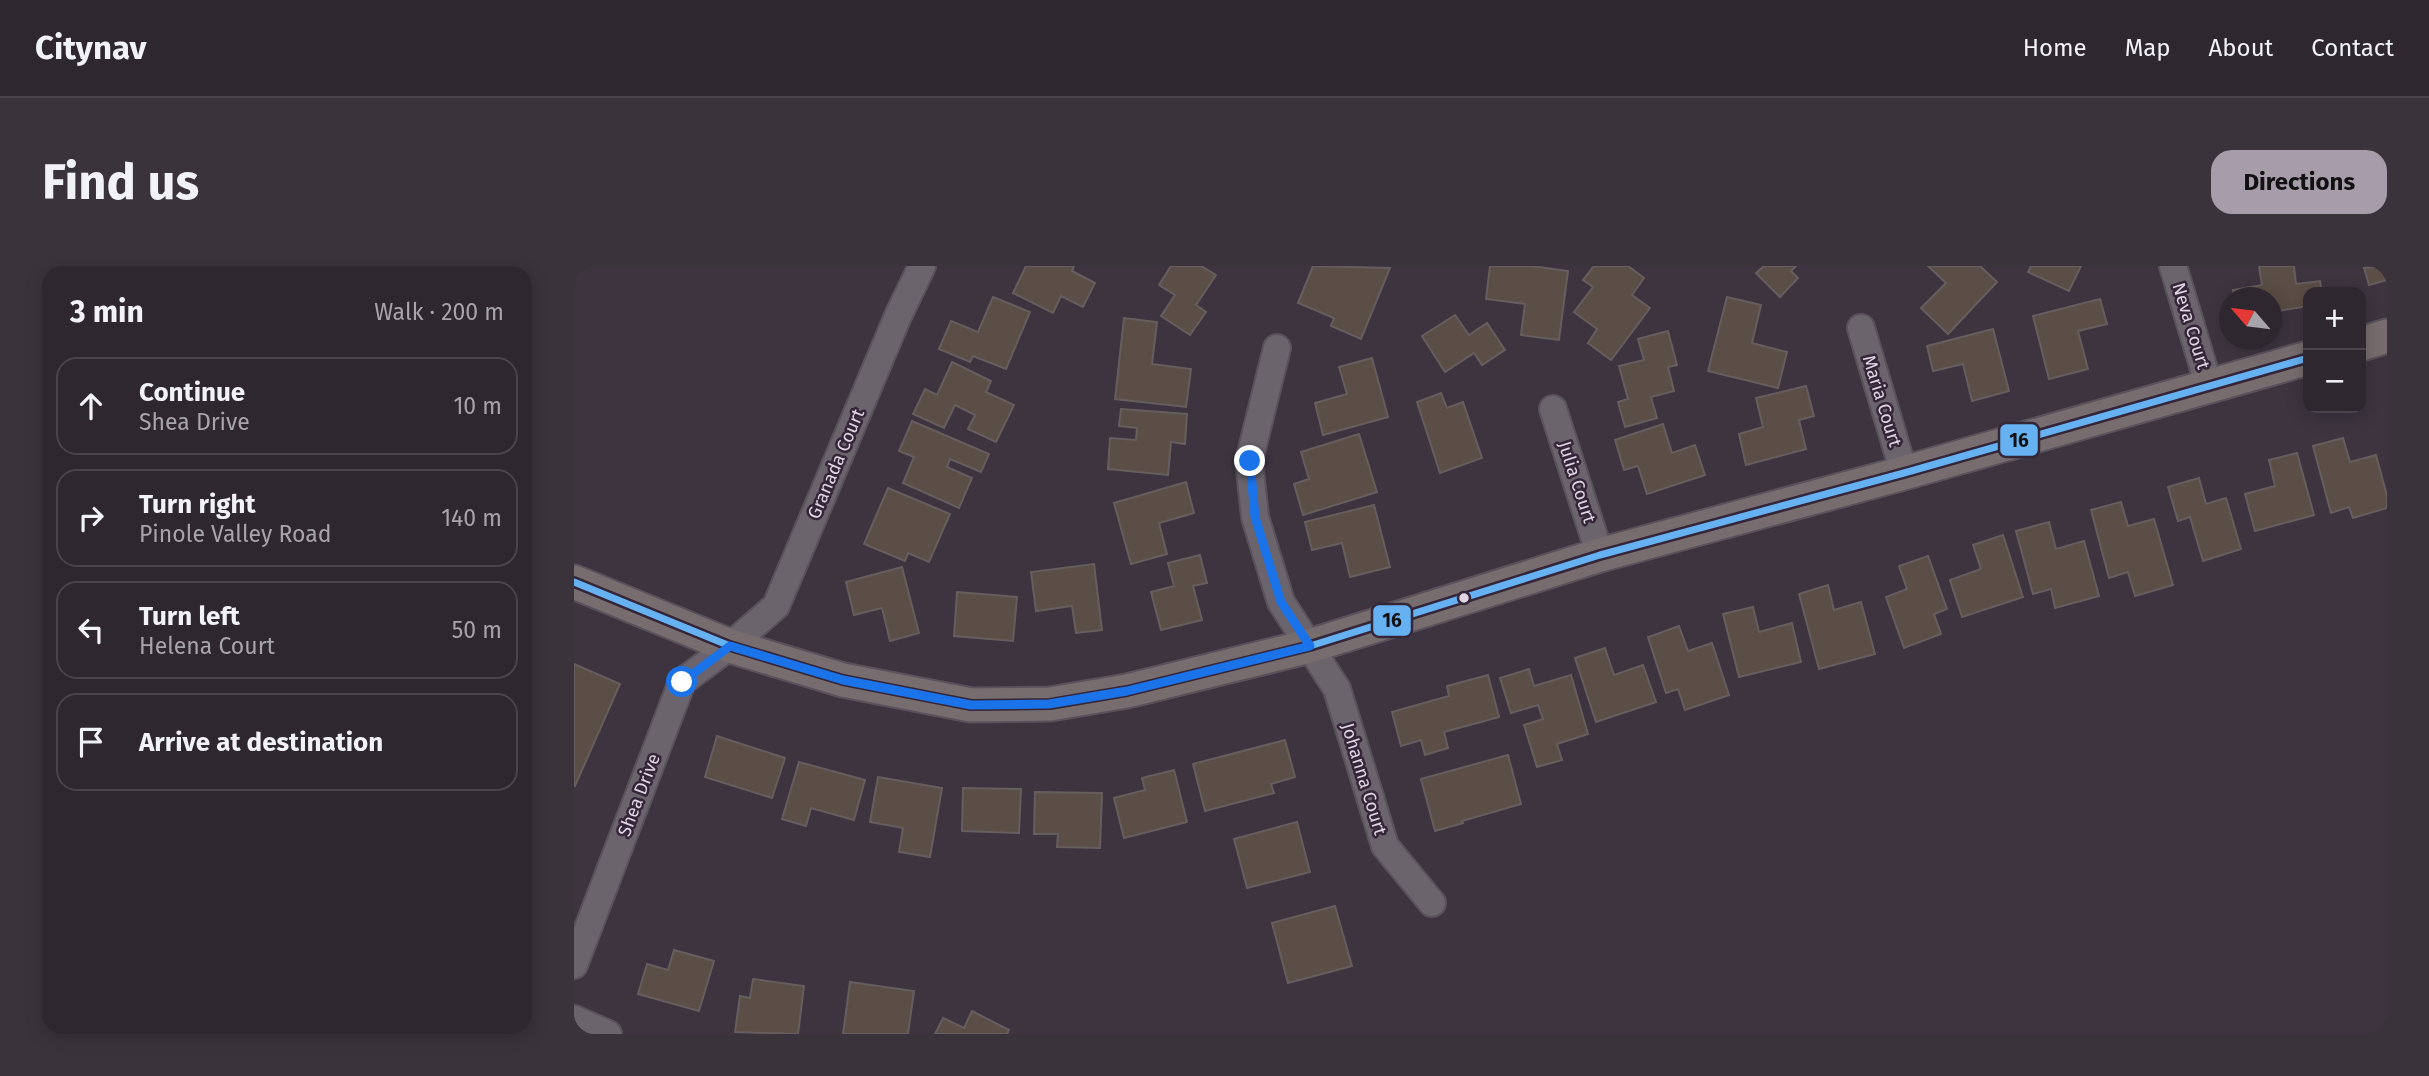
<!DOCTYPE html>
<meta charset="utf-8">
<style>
body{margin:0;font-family:"Fira Sans",sans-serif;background:#3a333b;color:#f1f3f6}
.controls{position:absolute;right:21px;top:21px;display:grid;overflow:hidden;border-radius:14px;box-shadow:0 4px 18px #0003}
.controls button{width:63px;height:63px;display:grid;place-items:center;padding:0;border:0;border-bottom:2px solid #49444b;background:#2e272f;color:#f1f3f6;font:35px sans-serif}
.compass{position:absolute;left:1645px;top:21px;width:63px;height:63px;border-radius:50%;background:#2e272f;box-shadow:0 4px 18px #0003;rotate:298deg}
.stop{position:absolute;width:21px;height:21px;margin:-16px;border:5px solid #1a73e8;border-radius:50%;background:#fff}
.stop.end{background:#1a73e8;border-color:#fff;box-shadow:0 2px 7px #0008}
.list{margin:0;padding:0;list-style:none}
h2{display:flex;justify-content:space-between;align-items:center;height:91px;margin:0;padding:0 28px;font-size:30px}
h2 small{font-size:23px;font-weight:400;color:#a7a5aa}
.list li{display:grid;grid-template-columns:46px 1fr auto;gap:21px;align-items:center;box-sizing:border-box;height:98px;margin:0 14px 14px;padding:0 14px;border:2px solid #49444b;border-radius:21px}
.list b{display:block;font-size:26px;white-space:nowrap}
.list p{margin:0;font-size:23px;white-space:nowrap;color:#a7a5aa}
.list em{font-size:23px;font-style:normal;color:#a7a5aa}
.icon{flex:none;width:38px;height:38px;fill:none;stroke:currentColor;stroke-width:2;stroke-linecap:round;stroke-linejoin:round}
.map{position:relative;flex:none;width:1813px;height:768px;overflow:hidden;border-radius:21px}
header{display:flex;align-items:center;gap:42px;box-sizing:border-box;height:98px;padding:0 35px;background:#2e272f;border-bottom:2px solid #49444b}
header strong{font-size:33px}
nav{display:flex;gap:38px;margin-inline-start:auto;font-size:24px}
.intro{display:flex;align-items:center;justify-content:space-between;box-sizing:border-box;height:168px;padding:0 42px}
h1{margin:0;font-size:49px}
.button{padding:18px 32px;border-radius:21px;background:#a79daa;color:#111;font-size:24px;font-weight:700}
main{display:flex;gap:42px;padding:0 42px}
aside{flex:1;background:#2e272f;border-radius:21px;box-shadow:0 4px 18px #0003}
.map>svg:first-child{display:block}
.building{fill:#5b4e46;stroke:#665e5e;stroke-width:2}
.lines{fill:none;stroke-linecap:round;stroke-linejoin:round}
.minor-casing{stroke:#59515b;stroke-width:30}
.major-casing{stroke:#59515b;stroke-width:37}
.minor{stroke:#6b646d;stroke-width:26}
.major{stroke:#776d6f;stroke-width:33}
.bus-1-casing{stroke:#352539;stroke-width:12}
.bus-1{stroke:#66b1f2;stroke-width:7}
.route{stroke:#1a73e8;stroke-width:9}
.bus-dot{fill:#e0d5e3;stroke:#352539;stroke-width:2.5}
.labels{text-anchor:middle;stroke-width:5;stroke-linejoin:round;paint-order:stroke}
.street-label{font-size:18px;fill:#e0d5e3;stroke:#352539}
.line-badge{stroke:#352539;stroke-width:2.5}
.pale-badge-label{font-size:19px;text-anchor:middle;font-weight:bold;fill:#111}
</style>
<header>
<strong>Citynav</strong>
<nav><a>Home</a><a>Map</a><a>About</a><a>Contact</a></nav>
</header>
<div class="intro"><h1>Find us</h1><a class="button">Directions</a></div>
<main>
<aside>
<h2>3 min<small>Walk · 200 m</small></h2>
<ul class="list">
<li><svg class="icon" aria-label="ahead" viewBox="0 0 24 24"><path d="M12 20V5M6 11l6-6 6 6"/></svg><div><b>Continue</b><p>Shea Drive</p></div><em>10 m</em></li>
<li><svg class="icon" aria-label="right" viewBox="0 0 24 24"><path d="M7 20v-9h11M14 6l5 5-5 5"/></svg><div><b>Turn right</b><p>Pinole Valley Road</p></div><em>140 m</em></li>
<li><svg class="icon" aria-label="left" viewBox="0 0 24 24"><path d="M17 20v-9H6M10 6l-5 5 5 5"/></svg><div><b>Turn left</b><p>Helena Court</p></div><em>50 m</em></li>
<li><svg class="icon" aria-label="arrive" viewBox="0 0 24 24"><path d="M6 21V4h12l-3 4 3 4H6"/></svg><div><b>Arrive at destination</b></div></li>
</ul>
</aside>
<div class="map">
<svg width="1813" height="768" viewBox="0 0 1813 768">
<rect width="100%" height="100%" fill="#3d343f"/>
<!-- building -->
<g class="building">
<path d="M452 0H500L498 5 521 17 509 41 487 30 479 47 439 27Z"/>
<path d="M597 0H627L642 9 622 39 632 46 616 69 587 50 601 29 585 19Z"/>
<path d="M739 0 816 2 787 73 757 60 760 52 724 37Z"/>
<path d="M916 0H957L994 5 985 74 947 69 951 38 912 33Z"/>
<path d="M1020 0H1054L1070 12 1058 29 1076 42 1037 94 1014 77 1023 63 1000 46 1019 21 1009 14Z"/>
<path d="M1190 0H1222L1217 5 1224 12 1206 31 1182 7Z"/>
<path d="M1354 0H1406L1423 16 1374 68 1347 42 1372 17Z"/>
<path d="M1457 0H1507L1495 25 1454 6Z"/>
<path d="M1685 0H1720L1722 18 1746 15 1748 26H1734V40L1698 46V32H1660L1659 24 1688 19Z"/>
<path d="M1813 0V14L1795 19 1790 2Z"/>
<path d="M419 31 456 46 432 103 399 90 396 96 365 83 377 55 404 66Z"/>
<path d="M1153 31 1187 39 1178 77 1213 86 1204 122 1134 105Z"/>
<path d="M1526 33 1533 58 1504 65 1514 103 1475 113 1459 50Z"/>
<path d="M881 49 895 69 913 57 931 84 908 99 900 87 871 106 848 70Z"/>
<path d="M550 52 583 56 578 98 617 103 612 141 541 133Z"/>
<path d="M1419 63 1435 125 1398 135 1389 98 1359 105 1353 80Z"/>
<path d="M1094 65 1103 99 1094 101 1100 125 1077 131 1083 152 1051 161 1044 136 1054 133 1045 100 1070 94 1064 73Z"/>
<path d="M798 92 814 151 749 169 741 137 773 128 765 101Z"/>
<path d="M378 96 417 115 412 126 440 139 422 176 394 163 401 149 381 139 370 162 339 148 351 123 363 129Z"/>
<path d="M1232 120 1240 150 1225 154 1232 183 1172 199 1165 168 1189 161 1182 132Z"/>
<path d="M867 127 873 142 889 136 908 192 866 207 843 136Z"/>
<path d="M547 143 613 148 611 178 597 176 594 209 534 203 536 172 562 174 563 162 545 160Z"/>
<path d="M338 155 415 188 407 206 376 193 373 201 398 212 385 242 329 217 340 191 325 185Z"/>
<path d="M1089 158 1098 187 1121 179 1131 209 1073 228 1064 200 1050 204 1041 174Z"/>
<path d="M785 168 803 226 729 249 720 218 735 213 727 186Z"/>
<path d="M1769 172 1776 196 1802 189 1813 230V242L1779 252 1775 241 1757 247 1739 180Z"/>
<path d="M1723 187 1740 249 1681 265 1671 228 1701 220 1695 194Z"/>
<path d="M1625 212 1632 238 1652 232 1667 283 1629 295 1616 251 1604 255 1594 221Z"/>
<path d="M612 216 620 247 585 257 593 288 557 298 540 237Z"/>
<path d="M314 222 376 248 355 296 334 287 331 295 290 278Z"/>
<path d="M1547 236 1554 260 1580 253 1599 319 1561 330 1554 306 1535 312 1517 244Z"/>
<path d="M800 239 816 301 776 311 768 277 738 284 731 256Z"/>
<path d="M1475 256 1482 283 1510 275 1525 330 1481 342 1477 323 1459 328 1442 265Z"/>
<path d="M1429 269 1449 331 1388 351 1376 314 1407 303 1399 279Z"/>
<path d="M626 289 633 317 619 320 628 354 587 364 577 326 600 320 594 297Z"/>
<path d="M1354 290 1373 343 1360 348 1367 368 1330 382 1312 331 1333 323 1325 300Z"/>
<path d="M520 298 528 364 502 367 498 340 462 345 457 306Z"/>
<path d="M328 301 345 367 316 375 308 342 280 349 272 316Z"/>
<path d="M1254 319 1260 344 1287 336 1301 388 1245 403 1225 328Z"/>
<path d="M383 326 443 331 439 375 380 370Z"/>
<path d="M1179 341 1185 366 1218 357 1227 396 1165 411 1149 348Z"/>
<path d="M1105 360 1114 385 1138 377 1155 429 1111 444 1104 423 1092 427 1074 371Z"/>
<path d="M1031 382 1040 409 1069 399 1082 436 1022 456 1001 392Z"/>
<path d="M0 398 46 418 1 520 0 519Z"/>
<path d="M955 403 960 420 997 409 1014 468 983 478 988 494 963 501 950 459 969 453 964 439 937 447 926 412Z"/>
<path d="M914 409 925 451 870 466 874 482 851 489 847 474 827 480 818 446 875 430 873 420Z"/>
<path d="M143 470 211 492 198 532 131 511Z"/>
<path d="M711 474 721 511 697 518 700 527 631 545 619 498Z"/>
<path d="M934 489 947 538 888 555 889 557 861 565 847 513Z"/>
<path d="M225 496 291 514 280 554 237 542 232 560 208 553Z"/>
<path d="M600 504 613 556 550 572 540 532 571 524 568 512Z"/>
<path d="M304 511 368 522 356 591 325 586 329 562 296 556Z"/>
<path d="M389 522 447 523 445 567 388 565Z"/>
<path d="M461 526 528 527 526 582 483 581 484 568H460Z"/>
<path d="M723 556 736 606 673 622 660 573Z"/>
<path d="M761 640 778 700 714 717 698 657Z"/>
<path d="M100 684 140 695 125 745 64 728 73 698 94 704Z"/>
<path d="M179 713 230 720 224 768 161 766 166 730 176 732Z"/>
<path d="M276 716 340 725 334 768H269Z"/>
<path d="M398 745 435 764 433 768H361L369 752 390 762Z"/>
</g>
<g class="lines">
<defs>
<g id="minor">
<path d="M1599 0 1635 120"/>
<path d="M1287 62 1330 207"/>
<path d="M703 82 675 195 681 251 707 336 763 423 811 580 858 637"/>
<path d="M979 143 1026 289"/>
<path d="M0 699 108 416 156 380 202 340 324 50 348 0"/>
<path d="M0 753 34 768"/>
</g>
<g id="major">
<path d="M1787 78 1813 70"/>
<path d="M0 316 156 380 269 414 397 439 476 438 553 425 736 380 1026 289 1330 207 1734 92"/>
</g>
</defs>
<!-- minor casing -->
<use href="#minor" class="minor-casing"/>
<!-- major casing -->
<use href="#major" class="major-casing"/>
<!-- minor -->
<use href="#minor" class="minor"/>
<!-- major -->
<use href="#major" class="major"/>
<defs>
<path id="bus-1" d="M0 316 156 380 269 414 397 439 476 438 553 425 736 380 1026 289 1330 207 1734 92"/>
</defs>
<!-- bus-1 casing -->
<use href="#bus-1" class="bus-1-casing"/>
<!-- bus-1 -->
<use href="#bus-1" class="bus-1"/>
</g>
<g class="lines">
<!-- route -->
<path class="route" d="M108 416 156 380 269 414 397 439 475 438 553 425 736 380 707 336 681 251 676 195"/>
</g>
<!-- markers -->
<circle class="bus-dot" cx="890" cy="332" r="6"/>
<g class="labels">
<!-- street labels -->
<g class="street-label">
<text transform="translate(1617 60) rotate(73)" y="6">Neva Court</text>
<text transform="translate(1308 135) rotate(73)" y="6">Maria Court</text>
<text transform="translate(262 198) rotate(-67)" y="6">Granada Court</text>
<text transform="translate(1003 216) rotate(72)" y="6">Julia Court</text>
<text transform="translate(790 513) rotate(73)" y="6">Johanna Court</text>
<text transform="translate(65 529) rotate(-69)" y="6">Shea Drive</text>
</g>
</g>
<g class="line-badge">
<rect x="1425" y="157" width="40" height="34" rx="7" fill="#66b1f2"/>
<rect x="798" y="338" width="40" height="33" rx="7" fill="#66b1f2"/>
</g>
<g class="pale-badge-label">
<text x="1445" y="181">16</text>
<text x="818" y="361">16</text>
</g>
</svg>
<div class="controls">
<button>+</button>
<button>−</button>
</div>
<svg class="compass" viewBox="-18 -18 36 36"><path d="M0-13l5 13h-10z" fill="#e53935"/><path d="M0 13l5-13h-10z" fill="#a7a5aa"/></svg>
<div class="stop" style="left:108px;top:416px"></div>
<div class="stop end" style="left:676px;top:195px"></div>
</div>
</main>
